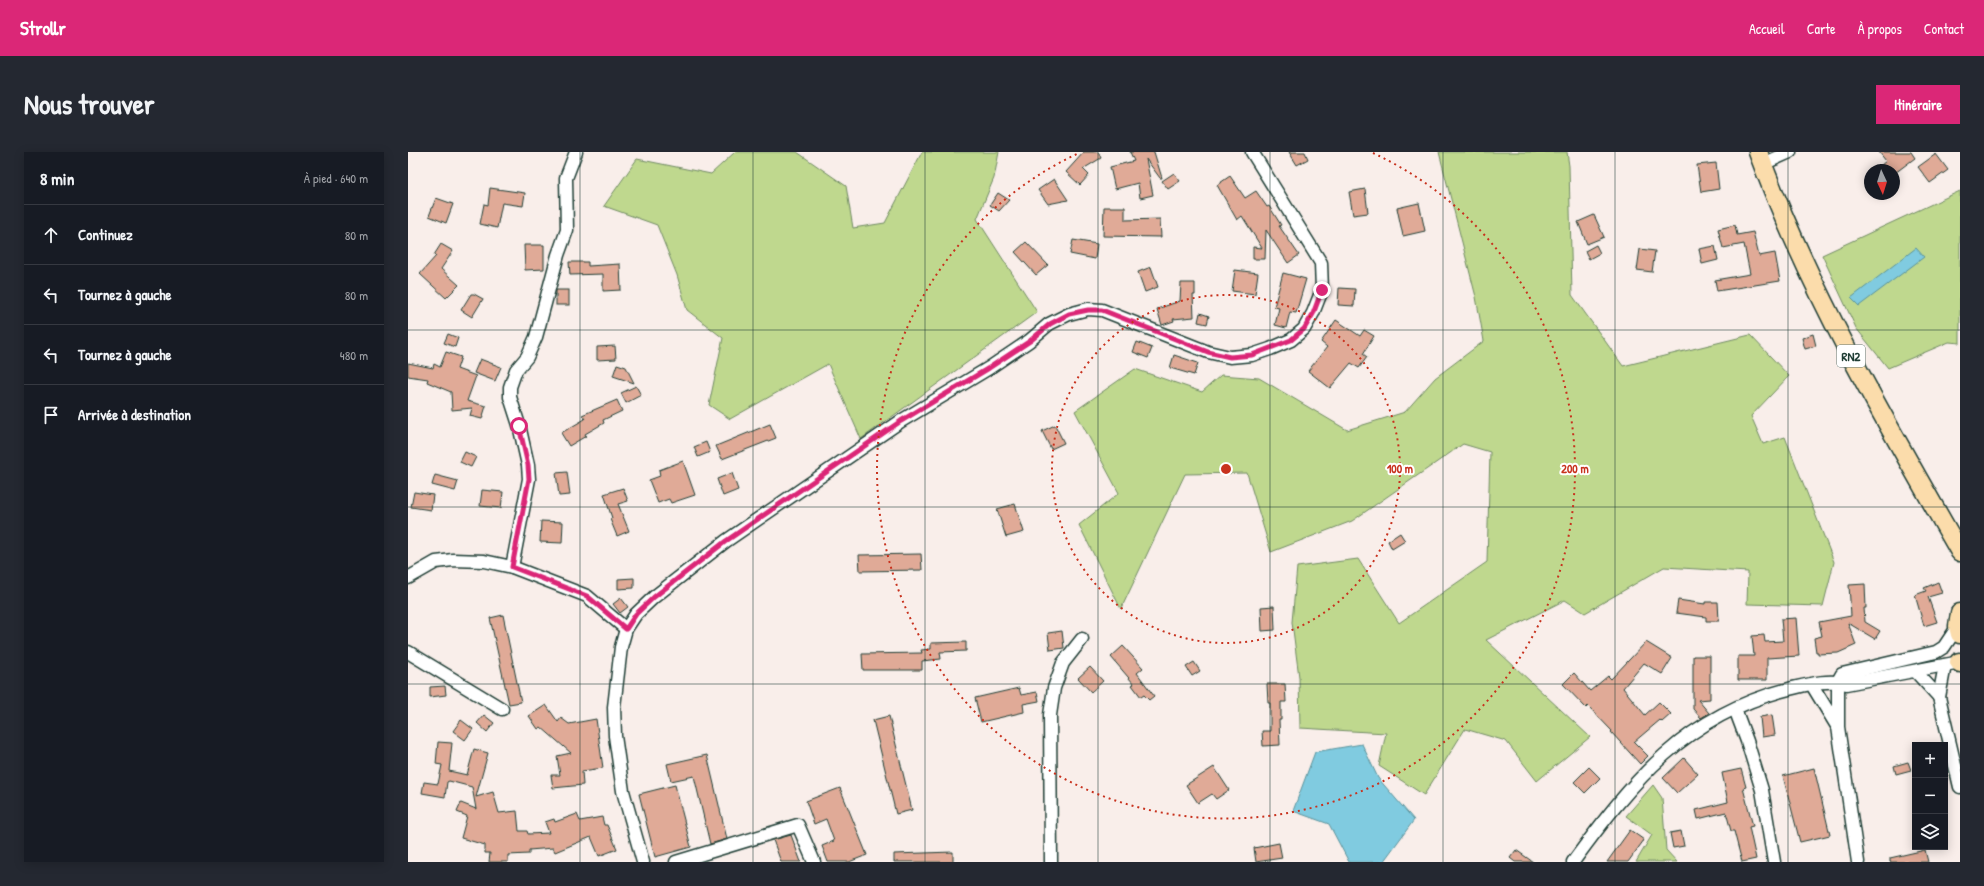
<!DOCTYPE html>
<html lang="fr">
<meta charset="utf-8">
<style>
body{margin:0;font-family:"Patrick Hand",sans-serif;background:#242831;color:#f1f3f6}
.controls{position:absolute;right:12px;bottom:12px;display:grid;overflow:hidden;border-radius:0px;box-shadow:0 2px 10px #0003}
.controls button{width:36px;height:36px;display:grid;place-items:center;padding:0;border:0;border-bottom:1px solid #363941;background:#171b24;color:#f1f3f6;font:20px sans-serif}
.compass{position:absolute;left:1456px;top:12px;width:36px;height:36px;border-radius:50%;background:#171b24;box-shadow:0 2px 10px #0003;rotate:176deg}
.stop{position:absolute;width:12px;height:12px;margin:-9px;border:3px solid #db2777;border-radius:50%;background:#fff}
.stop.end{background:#db2777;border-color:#fff;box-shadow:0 1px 4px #0008}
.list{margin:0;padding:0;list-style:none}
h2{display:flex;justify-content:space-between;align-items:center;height:52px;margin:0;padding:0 16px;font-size:17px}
h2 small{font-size:13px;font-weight:400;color:#9ea1a6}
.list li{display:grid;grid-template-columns:26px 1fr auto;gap:12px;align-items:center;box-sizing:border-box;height:60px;padding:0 16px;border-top:1px solid #363941}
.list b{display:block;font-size:15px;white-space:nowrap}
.list em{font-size:13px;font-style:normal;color:#9ea1a6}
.icon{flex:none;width:22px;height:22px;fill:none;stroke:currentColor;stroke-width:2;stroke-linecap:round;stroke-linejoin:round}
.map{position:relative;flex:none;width:1552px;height:710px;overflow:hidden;border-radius:0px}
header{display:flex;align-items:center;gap:24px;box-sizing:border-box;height:56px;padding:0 20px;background:#db2777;color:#fff}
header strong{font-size:19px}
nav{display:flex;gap:22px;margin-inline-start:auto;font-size:14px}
.intro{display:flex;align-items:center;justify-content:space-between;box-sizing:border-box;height:96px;padding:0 24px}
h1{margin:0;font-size:28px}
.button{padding:10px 18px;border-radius:0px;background:#db2777;color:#fff;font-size:14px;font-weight:700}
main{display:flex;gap:24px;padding:0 24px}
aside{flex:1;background:#171b24;border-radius:0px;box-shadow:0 2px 10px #0003}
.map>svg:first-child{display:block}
.green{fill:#bfd88e;stroke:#6f8a61}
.water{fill:#80cbe0;stroke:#59929b}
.building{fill:#e0aa97;stroke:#1f3d34}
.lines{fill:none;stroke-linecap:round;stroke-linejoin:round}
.minor-casing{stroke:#1f3d34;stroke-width:15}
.highway-casing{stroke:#1f3d34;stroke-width:21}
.minor{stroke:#fff;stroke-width:12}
.highway{stroke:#fbdcab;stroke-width:18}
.route{stroke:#db2777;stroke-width:5}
.grid{fill:none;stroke:#1f3d34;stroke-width:1;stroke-opacity:0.55}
.ring{fill:none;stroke:#c8321e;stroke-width:2;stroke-dasharray:2 4}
.labels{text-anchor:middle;stroke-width:4;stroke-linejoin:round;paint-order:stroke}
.shield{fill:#fff;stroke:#627771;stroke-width:1}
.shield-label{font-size:13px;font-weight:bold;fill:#1f3d34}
.centre{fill:#c8321e;stroke:#fff;stroke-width:2}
.ring-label{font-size:12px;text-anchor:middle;font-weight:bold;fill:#c8321e;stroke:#fff;stroke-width:4;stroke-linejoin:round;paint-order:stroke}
</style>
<header>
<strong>Strollr</strong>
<nav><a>Accueil</a><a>Carte</a><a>À propos</a><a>Contact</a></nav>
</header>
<div class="intro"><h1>Nous trouver</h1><a class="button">Itinéraire</a></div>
<main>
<aside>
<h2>8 min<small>À pied · 640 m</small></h2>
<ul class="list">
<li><svg class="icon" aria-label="ahead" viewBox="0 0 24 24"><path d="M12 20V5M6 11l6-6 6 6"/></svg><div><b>Continuez</b></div><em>80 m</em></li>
<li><svg class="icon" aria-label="left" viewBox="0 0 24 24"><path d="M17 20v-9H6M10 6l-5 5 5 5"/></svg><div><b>Tournez à gauche</b></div><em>80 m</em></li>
<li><svg class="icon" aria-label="left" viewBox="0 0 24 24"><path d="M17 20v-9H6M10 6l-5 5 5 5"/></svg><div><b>Tournez à gauche</b></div><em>480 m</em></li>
<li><svg class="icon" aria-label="arrive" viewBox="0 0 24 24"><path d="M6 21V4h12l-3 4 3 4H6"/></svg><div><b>Arrivée à destination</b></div></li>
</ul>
</aside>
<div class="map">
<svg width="1552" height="710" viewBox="0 0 1552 710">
<rect width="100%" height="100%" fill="#f9eeea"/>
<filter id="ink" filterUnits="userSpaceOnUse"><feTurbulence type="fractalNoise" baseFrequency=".025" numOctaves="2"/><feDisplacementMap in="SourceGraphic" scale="8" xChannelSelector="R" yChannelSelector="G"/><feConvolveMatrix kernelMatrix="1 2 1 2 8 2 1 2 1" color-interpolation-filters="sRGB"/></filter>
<g filter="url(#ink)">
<!-- green -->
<g class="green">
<path d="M327 0H389L438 34 445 76 477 71 514 0H591L586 26 569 67 629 160 453 287 420 212 322 267 301 253 315 186 279 158 269 123 249 73 196 54 229 7 303 22Z"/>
<path d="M1031 0H1159L1161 14 1164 143 1215 214 1342 183 1381 224 1343 264 1355 292 1377 285 1426 410 1415 454 1339 452 1340 420 1256 415 1177 461 1157 448 1078 488 1182 585 1129 629 1098 589 1057 577 1016 643 971 614 978 581 892 576 891 525 884 470 889 415 950 407 991 471 1079 410 1082 300 1055 292 944 369 863 400 839 321 777 322 713 457 671 373 711 341 667 259 727 217 794 240 813 223 851 226 939 278 997 260 1027 226 1076 189 1068 145Z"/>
<path d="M1552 39V191L1541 190 1480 216 1448 176 1414 103Z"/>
<path d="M1245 633 1254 646 1258 698 1269 710H1228L1244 683 1218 664Z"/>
</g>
<!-- water -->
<g class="water">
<path d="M1508 96 1516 105 1451 154 1443 146Z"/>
<path d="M954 592 970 626 1006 668 975 710H941L921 672 885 659 907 600Z"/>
</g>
<!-- building -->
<g class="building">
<path d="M676 0H690L693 6 675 17 681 23 672 33 658 20Z"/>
<path d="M722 0H746L754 26H752L738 7 745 43 732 46 730 31 707 37 702 15 726 9Z"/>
<path d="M881 0H897L900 7 889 13Z"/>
<path d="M1471 0H1503L1507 6 1487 21 1486 18H1467L1478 9Z"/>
<path d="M1528 2 1540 18 1522 31 1510 15Z"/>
<path d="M1308 11 1311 37 1293 40 1289 13Z"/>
<path d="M766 21 772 29 760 37 754 29Z"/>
<path d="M822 24 837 46 848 39 859 55 861 54 873 73 871 74 891 103 880 111 858 78 857 107H845V95L854 96 834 64 829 68 809 33Z"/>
<path d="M646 27 660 48 640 52 630 38Z"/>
<path d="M82 36 117 41 115 54 94 51 89 76 72 72 76 52 80 53Z"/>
<path d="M957 37 960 61 945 63 941 40Z"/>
<path d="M590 41 601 48 591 59 582 53Z"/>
<path d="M28 46 45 52 38 71 21 64Z"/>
<path d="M1011 51 1017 79 995 84 989 56Z"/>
<path d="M696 55H717V68L752 67 753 85 695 84Z"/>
<path d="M1186 63 1196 85 1179 92 1170 70Z"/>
<path d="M1327 73 1329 83 1345 80 1351 104 1367 101 1372 129 1309 139 1307 128 1342 122 1336 92 1315 96 1310 77Z"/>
<path d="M665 88 689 92 687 107 662 102Z"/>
<path d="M618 90 640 113 628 123 607 100Z"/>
<path d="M33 92 45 99 33 117 51 133 38 146 12 122 28 104 26 103Z"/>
<path d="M116 93H136V117L117 118Z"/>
<path d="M1188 93 1192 101 1181 107 1177 99Z"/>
<path d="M1307 94 1310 108 1294 112 1291 97Z"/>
<path d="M1232 97 1247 99 1244 120 1229 118Z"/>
<path d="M161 110H180V114L212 112 213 138 195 139V122L162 123Z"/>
<path d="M743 115 750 135 737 140 730 120Z"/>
<path d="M827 118 850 121 847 142 824 139Z"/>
<path d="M875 121 898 127 888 161 882 160 878 176 867 173 871 156 866 155Z"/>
<path d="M773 131H787V143H785L786 165 765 167 766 169 754 173 749 157 772 149Z"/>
<path d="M931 136 947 137 946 154 930 153Z"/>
<rect x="148" y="138" width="13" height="15"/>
<path d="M63 142H66L75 147 64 165 53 158Z"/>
<path d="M792 161 801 164 799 172 790 170Z"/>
<path d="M928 168 952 184 956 178 966 184 955 202 959 205 951 216 943 211 922 236 900 219 919 195 913 190Z"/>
<path d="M40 182 50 186 47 195 36 191Z"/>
<path d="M1405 182 1408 194 1397 197 1394 186Z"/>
<path d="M729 190 744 196 740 206 725 200Z"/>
<path d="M207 194 208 207 189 208V195Z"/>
<path d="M38 200 53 205 49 217 68 224 59 249 78 254 74 267 62 264 64 256 44 258 43 240 19 230 20 227 0 224V211L25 216 26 212 32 215Z"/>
<path d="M766 203 790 211 786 223 762 216Z"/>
<path d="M72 207 93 215 87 229 66 221Z"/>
<path d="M209 212 218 215 226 231 205 224Z"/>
<path d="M228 234 233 243 218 251 213 241Z"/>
<path d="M209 248 214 259 195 268 196 271 177 282 178 284 161 294 153 281 177 267 174 263Z"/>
<path d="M362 272 368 286 314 307 308 294Z"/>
<path d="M647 273 656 291 643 297 634 279Z"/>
<path d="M298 290 302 300 290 305 286 295Z"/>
<path d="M57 300 68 305 63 315 52 310Z"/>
<path d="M275 309 287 343 263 351 261 347 250 351 241 328 252 324 251 318Z"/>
<path d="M159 320 162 343 151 344 148 321Z"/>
<path d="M324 321 330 338 315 344 309 327Z"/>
<path d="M27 323 50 329 47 339 24 333Z"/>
<path d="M215 336 220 349 210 352 221 379 209 384 202 367 204 366 196 342Z"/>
<path d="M74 338 95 340 93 356 72 354Z"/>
<path d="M6 340 25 343 23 358 3 355Z"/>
<path d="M607 352 616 380 598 385 589 357Z"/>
<path d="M133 369 155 370 154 391 132 390Z"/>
<path d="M992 381 997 389 984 397 980 389Z"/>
<path d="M513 402 514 418 452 419 451 403Z"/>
<path d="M226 426V436L210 437V427Z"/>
<path d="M1530 430 1534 441 1520 445 1529 470 1516 474 1507 443 1518 439 1516 436Z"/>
<path d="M1457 432 1458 456H1456L1457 470 1472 479 1467 487 1440 471 1448 493 1430 501 1410 502V500H1408L1406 486 1414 484 1411 470 1443 464 1441 433Z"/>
<path d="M213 446 220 455 212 461 205 452Z"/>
<path d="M1270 448 1297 452V450H1310L1311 469H1298V465L1268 461Z"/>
<path d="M866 454 867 478 854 479 853 455Z"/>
<path d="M95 463 113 550 101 552 82 466Z"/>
<path d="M1388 466 1391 504 1359 506V528H1330V504H1346L1344 484 1356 483 1357 490 1375 489 1373 467Z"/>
<path d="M654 479 656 496 642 498 640 481Z"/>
<path d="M558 490V499L532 500 533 507 514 509V518H455L454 502 514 501 513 498 523 497V491Z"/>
<path d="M1238 490 1264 506 1254 522 1236 511 1215 536 1237 563 1251 550 1263 562 1254 570 1252 568 1226 590 1240 604 1232 612 1203 580 1204 579 1180 554 1178 556 1155 532 1166 521 1182 539 1200 524 1203 527Z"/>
<path d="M715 494 735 516 729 521 746 544 741 548 736 543 733 545 724 533 726 532 703 505Z"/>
<path d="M1285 504H1302V547L1290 548 1301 561 1293 566 1285 557Z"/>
<path d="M786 510 792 519 784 524 778 515Z"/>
<path d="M682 515 695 529 683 540 670 526Z"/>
<path d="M859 532H877L878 550H873V568H871L872 593 855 594 854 579H862V551H860Z"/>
<path d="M37 534 38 543 22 545V535Z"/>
<path d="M611 536 613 543 629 540 631 549 615 552 616 560 573 570 567 546Z"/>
<path d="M138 553 150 570 153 566 161 572 188 567 195 616 174 619 175 633 145 636 143 623H152L149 604 163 601 133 575 130 577 121 564Z"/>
<path d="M76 563 86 571 79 580 69 571Z"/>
<path d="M1364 563 1367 583 1354 585 1352 565Z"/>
<path d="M481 564 504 658 488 662 465 568Z"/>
<path d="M53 568 65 577 57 588 45 579Z"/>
<path d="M30 590 44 591 41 619 59 623 66 597 80 601 68 645 85 640 91 661 109 659 111 679H119L120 682 141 681 137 670 146 667 147 670 169 662 172 669 194 665 196 673H199L209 697 191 704 183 685 147 700 145 696 121 698V702L100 703V710H81L82 701H77V693L53 686 59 664 49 660 53 651 68 657 64 635 41 629 39 630 37 645 14 641 16 630 30 632 34 613 28 612Z"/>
<path d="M299 603 319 687 302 692 286 624 263 629 259 612Z"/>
<path d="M1276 606 1290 622 1269 641 1255 626Z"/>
<path d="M1500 610 1503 618 1488 622 1486 614Z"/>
<path d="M806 615 821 638 808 647 804 642 790 651 778 633Z"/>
<path d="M1181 615 1192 626 1177 641 1166 630Z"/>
<path d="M1406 616 1422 683 1392 690 1375 624Z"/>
<path d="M1333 617 1338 635 1335 636 1345 674 1341 675 1348 707 1334 710 1326 679H1323L1318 660 1290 667 1288 658 1320 650 1314 621Z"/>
<path d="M267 633 283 695 247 705 231 642Z"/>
<path d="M432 636 459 703 441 710H420L414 694 426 689 418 667 406 672 398 649Z"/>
<path d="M1222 678 1236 688 1220 710H1199Z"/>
<path d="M1273 679 1276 694 1265 696 1262 681Z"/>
<path d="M383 683 393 710H373L365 688Z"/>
<path d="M871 691 874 706 848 710 846 696Z"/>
<path d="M1108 698 1125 710H1107L1102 706Z"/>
<path d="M1517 698 1520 710H1482V706Z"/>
<path d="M545 700V710H486V702Z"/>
</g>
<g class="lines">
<defs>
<g id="minor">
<path d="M1355 12 1382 0"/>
<path d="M104 415 121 327 120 313 111 273 102 245V235L108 218 119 205 128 185 150 103 159 78 158 26 168 0"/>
<path d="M0 426 28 410 45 408 76 409 104 415 179 444 218 477"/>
<path d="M0 500 94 557"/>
<path d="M1537 513 1531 545 1552 635"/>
<path d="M1508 520 1531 545"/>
<path d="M1404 533 1429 574"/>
<path d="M1327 557 1339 589 1354 638 1366 710"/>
<path d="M235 710 215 639 207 584 206 555 213 495 218 477 228 462 246 445 318 389 493 269 581 216 621 189 641 172 661 162 680 157 694 158 800 200 822 205 844 203 862 197 883 188 896 177 905 161 914 138 913 111 844 0"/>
<path d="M268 710 390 673 406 710"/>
<path d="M643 710 642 563 646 536 655 511 674 487"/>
<path d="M1165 710C1225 628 1278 563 1381 537 1398 533 1422 526 1438 532L1552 510"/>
<path d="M1450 710 1430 575V529L1434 522 1528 500 1536 495 1550 474"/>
</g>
<g id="highway">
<path d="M1350 0C1402 140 1478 271 1552 400"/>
<path d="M1552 461 1550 474 1552 482"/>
<path d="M1551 510 1552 511"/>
</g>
</defs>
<!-- minor casing -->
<use href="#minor" class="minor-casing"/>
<!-- highway casing -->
<use href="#highway" class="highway-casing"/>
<!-- minor -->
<use href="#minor" class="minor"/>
<!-- highway -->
<use href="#highway" class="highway"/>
</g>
</g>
<g class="lines" filter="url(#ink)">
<!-- route -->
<path class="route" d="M111 274 120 313 121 327 104 415 179 444 218 477 228 462 246 445 318 389 493 269 581 216 622 189 642 172 661 162 680 158H694L800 200 822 205 844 203 883 188 896 177 905 162 914 138"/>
</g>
<!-- grid -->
<path class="grid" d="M172 0V710M345 0V710M517 0V710M690 0V710M862 0V710M1035 0V710M1207 0V710M1380 0V710M0 178H1552M0 355H1552M0 532H1552"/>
<!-- distance rings -->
<g class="ring">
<circle cx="818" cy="317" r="174"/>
<path d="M965 1A349 349 0 1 1 671 1"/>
</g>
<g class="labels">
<!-- shield labels -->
<rect class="shield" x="1429" y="193" width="28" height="22" rx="3"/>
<g class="shield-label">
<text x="1443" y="209">RN2</text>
</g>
</g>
<circle cx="818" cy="317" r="6" class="centre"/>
<g class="ring-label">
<text x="992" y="321">100 m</text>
<text x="1167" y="321">200 m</text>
</g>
</svg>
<div class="controls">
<button>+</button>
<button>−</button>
<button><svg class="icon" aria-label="layers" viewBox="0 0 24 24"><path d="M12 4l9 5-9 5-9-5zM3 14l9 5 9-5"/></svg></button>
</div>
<svg class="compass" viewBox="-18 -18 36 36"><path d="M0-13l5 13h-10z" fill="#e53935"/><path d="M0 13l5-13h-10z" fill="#9ea1a6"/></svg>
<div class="stop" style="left:111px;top:274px"></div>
<div class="stop end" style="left:914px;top:138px"></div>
</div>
</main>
